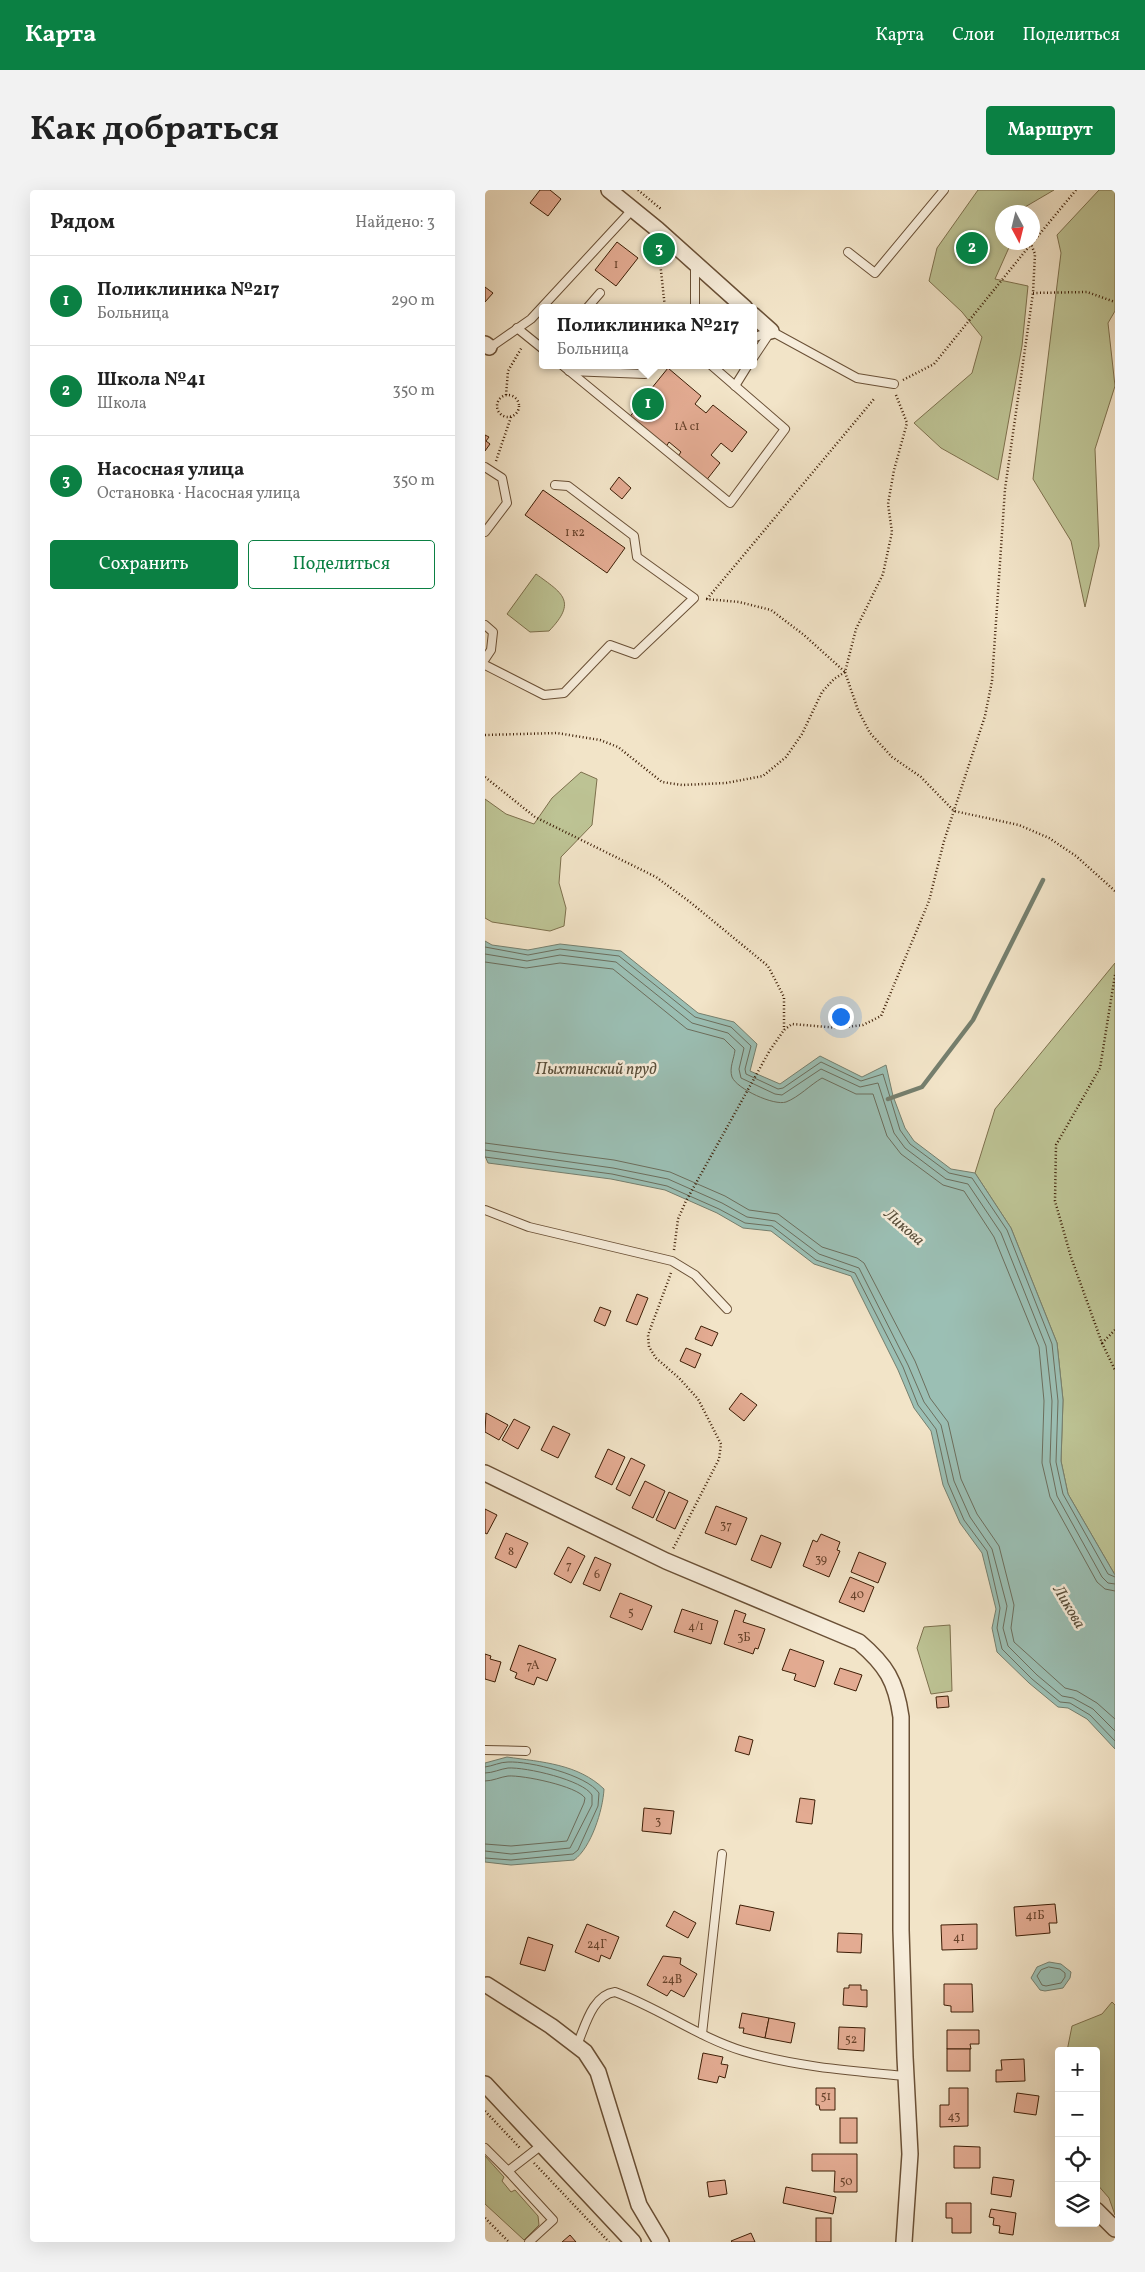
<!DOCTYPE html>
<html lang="ru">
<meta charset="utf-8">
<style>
body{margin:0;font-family:Vollkorn,serif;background:#f2f2f2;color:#222}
.controls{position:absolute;right:15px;bottom:15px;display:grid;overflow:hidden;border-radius:5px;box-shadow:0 5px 20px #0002}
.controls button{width:45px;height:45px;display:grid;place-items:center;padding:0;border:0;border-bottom:1px solid #e0e0e0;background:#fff;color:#222;font:25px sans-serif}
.compass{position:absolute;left:510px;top:15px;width:45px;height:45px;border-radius:50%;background:#fff;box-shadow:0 5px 20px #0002;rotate:173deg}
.you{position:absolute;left:355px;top:826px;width:18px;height:18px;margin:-12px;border:4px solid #fff;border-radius:50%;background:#1a73e8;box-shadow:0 0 0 8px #1a73e833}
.badge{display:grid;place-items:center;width:32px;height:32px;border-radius:50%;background:#0b8043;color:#fff;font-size:16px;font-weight:700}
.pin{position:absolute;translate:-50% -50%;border:2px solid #fff;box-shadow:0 1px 5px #0006}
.popup{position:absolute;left:54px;top:114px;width:218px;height:65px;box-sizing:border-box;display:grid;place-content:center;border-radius:5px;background:#fff;filter:drop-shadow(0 1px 4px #0005);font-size:16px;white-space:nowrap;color:#767676}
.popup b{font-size:19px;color:#222}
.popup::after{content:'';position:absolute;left:50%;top:100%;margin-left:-10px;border:10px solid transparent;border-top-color:#fff}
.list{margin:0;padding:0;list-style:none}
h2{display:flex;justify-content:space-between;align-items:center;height:65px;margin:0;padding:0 20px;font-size:21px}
h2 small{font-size:16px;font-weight:400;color:#767676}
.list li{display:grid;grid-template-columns:32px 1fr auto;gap:15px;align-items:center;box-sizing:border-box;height:90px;padding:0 20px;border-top:1px solid #e0e0e0}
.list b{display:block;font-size:19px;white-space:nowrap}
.list p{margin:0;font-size:16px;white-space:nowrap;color:#767676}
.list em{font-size:16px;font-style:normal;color:#767676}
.actions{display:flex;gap:10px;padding:15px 20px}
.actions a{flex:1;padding:11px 0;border:1px solid #0b8043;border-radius:5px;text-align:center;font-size:18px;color:#0b8043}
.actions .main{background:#0b8043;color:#fff}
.icon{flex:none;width:28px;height:28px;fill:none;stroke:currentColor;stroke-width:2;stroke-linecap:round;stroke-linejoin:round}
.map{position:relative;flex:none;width:630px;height:2052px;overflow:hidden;border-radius:5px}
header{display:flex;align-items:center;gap:30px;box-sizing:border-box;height:70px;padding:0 25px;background:#0b8043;color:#fff}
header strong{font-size:24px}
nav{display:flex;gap:28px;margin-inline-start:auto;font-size:18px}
.intro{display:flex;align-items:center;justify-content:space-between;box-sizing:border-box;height:120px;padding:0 30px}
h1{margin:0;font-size:35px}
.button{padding:12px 22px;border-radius:5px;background:#0b8043;color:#fff;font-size:18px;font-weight:700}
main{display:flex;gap:30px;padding:0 30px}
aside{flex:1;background:#fff;border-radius:5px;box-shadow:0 5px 20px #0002}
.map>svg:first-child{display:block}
.green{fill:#bdc394;stroke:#7d704d}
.water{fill:#9bbfb4;stroke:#757f6e}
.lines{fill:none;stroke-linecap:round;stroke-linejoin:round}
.shore{stroke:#6c6e5d;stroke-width:1}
.stream{stroke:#757f6e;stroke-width:4.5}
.building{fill:#e3ab92;stroke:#3d1e06}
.service-casing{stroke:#6a5036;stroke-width:10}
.minor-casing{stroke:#6a5036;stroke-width:18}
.path{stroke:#3d1e06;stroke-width:2.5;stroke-dasharray:1 2.5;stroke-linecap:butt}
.service{stroke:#f7eddb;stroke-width:8}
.minor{stroke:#f7eddb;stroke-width:15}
.labels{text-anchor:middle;stroke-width:5;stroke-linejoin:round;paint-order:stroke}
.number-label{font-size:12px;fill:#664129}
.water-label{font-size:16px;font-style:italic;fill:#594e3a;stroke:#f7eddb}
</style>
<header>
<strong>Карта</strong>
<nav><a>Карта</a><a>Слои</a><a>Поделиться</a></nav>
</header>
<div class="intro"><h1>Как добраться</h1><a class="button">Маршрут</a></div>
<main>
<aside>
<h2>Рядом<small>Найдено: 3</small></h2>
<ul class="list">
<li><span class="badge">1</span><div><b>Поликлиника №217</b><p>Больница</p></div><em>290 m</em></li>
<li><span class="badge">2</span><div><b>Школа №41</b><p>Школа</p></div><em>350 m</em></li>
<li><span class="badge">3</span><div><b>Насосная улица</b><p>Остановка · Насосная улица</p></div><em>350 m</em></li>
</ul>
<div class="actions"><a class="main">Сохранить</a><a>Поделиться</a></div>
</aside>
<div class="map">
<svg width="630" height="2052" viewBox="0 0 630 2052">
<rect width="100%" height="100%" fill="#f2e4c8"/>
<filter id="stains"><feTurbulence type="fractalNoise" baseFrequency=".004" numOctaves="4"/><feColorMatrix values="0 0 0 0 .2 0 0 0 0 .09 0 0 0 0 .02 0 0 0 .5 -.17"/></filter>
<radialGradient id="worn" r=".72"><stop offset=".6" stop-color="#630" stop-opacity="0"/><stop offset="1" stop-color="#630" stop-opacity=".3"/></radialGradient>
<!-- green -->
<g class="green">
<path d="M493 0H569L540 17 538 22H518V52L526 53 510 89 543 96 537 156 513 290 456 258 429 233 487 183 497 147 477 122 444 91 452 58Z"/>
<path d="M614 0H630V121L623 133 630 196 610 259 614 356 600 417 586 351 548 289 576 63 572 45Z"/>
<path d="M51 384C77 403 93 411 64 441L45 442 22 424Z"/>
<path d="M96 582 112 589 107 635 76 667 74 693 81 718 79 736 65 741 7 732 0 728V609L21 624 49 634 67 608Z"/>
<path d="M630 773V1385L583 1304 576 1271 578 1210 572 1153 526 1038 490 983 510 919Z"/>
<path d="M465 1435 467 1501 446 1504 432 1458 439 1437Z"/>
<path d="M627 1812 630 1815V2025L624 2008 611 1993V1861H582L587 1836 617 1824Z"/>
<path d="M0 1966 19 1987 17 1991 26 2002 30 2000 53 2026 54 2035 39 2050 0 2014Z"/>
</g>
<!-- water -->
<g class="water">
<path d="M0 751 7 755 43 760 75 754 136 761 213 823 249 832 272 854 265 881 295 894 335 866 377 887 401 875 408 906 420 938 429 951 466 979 490 983 526 1038 572 1153 578 1210 576 1271 583 1304 630 1385V1559L602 1529 583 1518 573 1517 544 1493 512 1462 507 1438 511 1419 497 1363 475 1333 458 1295 446 1241 429 1218 413 1180 366 1086 329 1074 286 1041 258 1038 232 1023 180 1000 126 989 3 973 0 966Z"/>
<path d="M22 1567C57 1572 93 1574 119 1599 118 1620 106 1658 89 1670L26 1675 0 1672V1573Z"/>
<path d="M564 1772 576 1774 586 1782 585 1788 578 1798 560 1801 555 1800 546 1788 552 1777Z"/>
</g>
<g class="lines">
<!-- shore -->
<g class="shore">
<path d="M0 757 43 765 75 759 134 766 210 827 246 837 266 856 260 879 261 884 293 899 298 898 336 872 376 891 398 884 415 940 425 954 464 983 487 988 522 1040 567 1154 573 1211 571 1272 578 1304 623 1384 630 1387"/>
<path d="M0 764 42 771 75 765 131 772 207 833 243 843 259 858 254 879 256 888 290 904 297 905 336 879 375 897 393 893 409 943 420 958 461 989 483 994 516 1043 561 1156 567 1211 565 1272 572 1306 617 1387 623 1393 630 1394"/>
<path d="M0 772 41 778 75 773 128 779 202 839 239 849 250 860C249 869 244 878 247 887 252 899 289 916 301 912 314 907 325 895 337 888L371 904H388L402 946 416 964 458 995 479 1001 509 1047 554 1157 559 1211 557 1273 565 1307 612 1392 620 1399 630 1401"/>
<path d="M0 953 129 970 185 982 240 1006 264 1020 293 1024 337 1057 372 1068 379 1073 430 1171 445 1208 463 1232 476 1289 492 1324 514 1356 529 1415 526 1438 529 1452 580 1498 592 1501 612 1513 630 1529"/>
<path d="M0 960 128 978 183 989 237 1013 262 1027 290 1031 334 1064 374 1078 423 1175 439 1212 456 1235 469 1291 485 1327 507 1359 522 1416 518 1438 523 1456 552 1485 577 1506 588 1508 608 1519 630 1541"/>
<path d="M0 967 127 984 182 996 234 1019 260 1033 287 1036 331 1070 370 1083 418 1177 433 1215 451 1239 463 1293 479 1330 502 1361 515 1418 512 1438 517 1459 547 1489 575 1512 585 1513 605 1525 630 1551"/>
<path d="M0 1577C8 1576 15 1572 23 1572 45 1571 102 1585 114 1603L113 1616 93 1660 88 1664 26 1670 0 1668"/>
<path d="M0 1583C8 1583 15 1579 23 1578 41 1577 98 1590 107 1605V1615L85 1658 26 1664 0 1661"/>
<path d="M0 1591C8 1591 15 1587 23 1586 38 1585 92 1596 100 1608L99 1613 82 1651 26 1656 0 1654"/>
<path d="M564 1777 575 1779 580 1783V1787L576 1793 561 1796 557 1795 552 1786 556 1780Z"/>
</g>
<!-- stream -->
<path class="stream" d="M403 909 437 897 488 830 558 690"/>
</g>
<!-- building -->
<g class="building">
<path d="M55 0H65L76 9 63 26 45 13Z"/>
<path d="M132 52 153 68 131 96 110 80Z"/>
<path d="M0 97 8 103 0 112Z"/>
<path d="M183 178 216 206 210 214 221 223 228 215 262 242 247 262 236 253 226 265 235 273 220 292 191 269 196 262 184 252 179 260 142 230 157 212 167 219 176 208 166 199Z"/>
<path d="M0 245 4 247 1 251 5 254 0 261Z"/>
<path d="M134 287 146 298 137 309 125 299Z"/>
<path d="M58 300 140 358 122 383 40 325Z"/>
<path d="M152 1104 163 1108 152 1135 141 1131Z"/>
<path d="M115 1117 126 1121 120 1136 109 1131Z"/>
<path d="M216 1136 233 1143 227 1156 210 1149Z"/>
<path d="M201 1158 216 1164 210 1178 195 1171Z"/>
<path d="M256 1203 272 1215 259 1231 244 1219Z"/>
<path d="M1 1223 23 1235 14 1250 0 1242Z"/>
<path d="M29 1229 45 1237 33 1259 17 1250Z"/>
<path d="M68 1236 85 1244 73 1268 56 1260Z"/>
<path d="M123 1259 140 1267 127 1295 110 1287Z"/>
<path d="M146 1268 160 1275 145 1306 131 1299Z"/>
<path d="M160 1291 180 1301 168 1328 147 1318Z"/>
<path d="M184 1302 203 1311 190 1339 171 1330Z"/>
<path d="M231 1316 262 1328 251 1355 220 1343Z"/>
<path d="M0 1319 12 1325 2 1344 0 1343Z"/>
<path d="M21 1343 43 1353 31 1378 10 1368Z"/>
<path d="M336 1344 355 1352 352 1360 355 1361 344 1387 318 1376 328 1350 332 1352Z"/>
<path d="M276 1345 296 1353 286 1378 266 1370Z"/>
<path d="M83 1357 100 1366 86 1393 69 1384Z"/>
<path d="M374 1362 401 1373 393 1393 366 1382Z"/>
<path d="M110 1367 126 1374 115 1401 98 1394Z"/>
<path d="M365 1387 389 1397 379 1422 354 1412Z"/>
<path d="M135 1403 167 1416 157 1440 125 1427Z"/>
<path d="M197 1419 233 1431 226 1454 189 1442Z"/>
<path d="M250 1420 261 1424 258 1432 280 1439 273 1459 270 1458 268 1464 239 1454Z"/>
<path d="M34 1455 71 1469 62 1491 52 1487 49 1495 30 1488 32 1483 25 1480Z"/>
<path d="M305 1459 339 1471 330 1497 309 1490 311 1484 297 1480Z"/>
<path d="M0 1464 6 1466 5 1469 16 1472 10 1492 0 1489Z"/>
<path d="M355 1478 377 1485 371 1501 349 1494Z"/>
<path d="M463 1506 464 1517 452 1518 451 1507Z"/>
<path d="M254 1546 268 1550 264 1565 250 1561Z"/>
<path d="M315 1608 330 1610 327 1634 311 1632Z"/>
<path d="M159 1618 189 1621 186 1644 157 1641Z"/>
<path d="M570 1714 572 1733H564L565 1743 531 1746 529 1717Z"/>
<path d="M255 1715 289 1722 285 1741 251 1734Z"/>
<path d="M189 1721 211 1733 203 1748 181 1736Z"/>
<path d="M102 1734 134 1747 125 1769 116 1765 114 1772 90 1762Z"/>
<path d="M492 1734V1759L457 1760 456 1735Z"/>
<path d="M353 1743 377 1744 376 1763 352 1762Z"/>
<path d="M43 1747 68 1755 60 1781 35 1774Z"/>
<path d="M178 1766 196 1768 195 1774 212 1784 199 1807 186 1800 182 1806 162 1795Z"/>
<path d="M459 1794H487L488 1822H466V1816L459 1815Z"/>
<path d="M364 1795H376V1800H382V1817L358 1815 359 1798H364Z"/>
<path d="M257 1823 284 1828 280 1848 258 1843 259 1838H254Z"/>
<path d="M284 1828 310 1833 306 1853 280 1848Z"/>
<path d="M354 1837 380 1838 379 1861 353 1859Z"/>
<path d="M462 1840H494V1854H485L486 1859H462Z"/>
<rect x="462" y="1859" width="23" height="22"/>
<path d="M218 1863 238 1867 236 1874 243 1875 240 1888 234 1886 232 1893 213 1889Z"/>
<path d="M539 1869 540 1891 511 1892V1880H517L516 1870Z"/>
<path d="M331 1898H350V1920H335L334 1915H331Z"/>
<path d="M464 1898H483V1936L455 1937V1915H464Z"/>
<path d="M532 1903 554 1906 551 1925 529 1922Z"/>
<rect x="355" y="1928" width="17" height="25"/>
<path d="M469 1956 495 1957V1978H469Z"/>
<path d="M327 1964H372V2002H349L350 1981H327Z"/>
<path d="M508 1987 529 1990 526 2007 506 2004Z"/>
<path d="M240 1990 242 2004 224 2007 222 1992Z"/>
<path d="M301 1997 351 2007 348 2024 298 2013Z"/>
<path d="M461 2013H486V2043H467V2028H461Z"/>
<path d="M506 2019 531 2023 528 2045 514 2043 515 2036 508 2035 509 2028 504 2027Z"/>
<rect x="331" y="2028" width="15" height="24"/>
<path d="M266 2043 270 2052H247L246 2051Z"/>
<path d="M85 2045 91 2052H77Z"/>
</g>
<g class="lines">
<defs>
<g id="service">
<path d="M363 62 390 83 459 0"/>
<path d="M102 118 115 103"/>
<path d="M210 118V75"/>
<path d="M32 138 58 159"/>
<path d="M286 141 372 188 409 194"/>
<path d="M268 148 286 141"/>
<path d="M3 159 46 129 147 20"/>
<path d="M268 168 286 141"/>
<path d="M77 175 245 313 300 239 226 175"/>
<path d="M84 181 160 184 168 175"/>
<path d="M250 196 263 175"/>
<path d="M0 277 17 288 22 313 0 342"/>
<path d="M0 435 8 442 6 460 0 469"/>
<path d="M0 475 59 505 79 503 125 455 150 464 209 408 152 367 149 346 83 296 70 295"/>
<path d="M0 1020 44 1037 187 1071 210 1085 242 1119"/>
<path d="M0 1560 41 1561"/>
<path d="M217 1844 237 1664"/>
<path d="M92 1855C100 1837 107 1805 130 1802 174 1818 213 1847 258 1861 311 1877 367 1881 421 1886"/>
<path d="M0 1958 23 1981"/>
<path d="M44 2052 68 2030 23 1981 58 1954"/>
</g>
<g id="minor">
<path d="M124 0 172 39 260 118"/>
<path d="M268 125 286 141"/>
<path d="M0 154 4 157"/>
<path d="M0 1283 181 1371 374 1452C401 1475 411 1491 416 1527V1740L420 1867 425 1964 419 2052"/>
<path d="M2 1795 66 1836 100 1862 113 1882 154 2015 176 2052"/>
<path d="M0 1894 148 2052"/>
<path d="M611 2020 630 2039"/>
</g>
</defs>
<!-- service casing -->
<use href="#service" class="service-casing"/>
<!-- minor casing -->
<use href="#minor" class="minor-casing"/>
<!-- path -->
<g class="path">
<path d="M153 0 176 19"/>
<path d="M548 52 591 0"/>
<path d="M174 62 180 118"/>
<path d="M548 103 602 102 630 112"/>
<path d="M418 190 449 174 546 54"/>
<circle cx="23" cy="216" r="11"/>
<path d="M21 205 23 181 37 157"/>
<path d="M411 205 422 233 409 280 403 314 407 342 398 384 371 439 360 482 373 520 385 543 407 567 436 587 469 621 534 635 564 648 591 666 630 701"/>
<path d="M11 271 26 227"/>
<path d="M221 409 254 412 286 420 319 445 360 482"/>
<path d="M222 409 389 209"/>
<path d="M0 545 72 543 115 550 133 557 177 592 197 595 241 593 278 586 301 567 317 544 337 502 349 489 360 482"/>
<path d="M0 587 50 627 171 687 205 712 283 776 299 807V840"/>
<path d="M630 785 615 878 571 955 570 1011 586 1067 617 1153 630 1140"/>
<path d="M189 1060 193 1029 201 1011 285 860 299 840 307 834 354 838 378 835 396 826 444 711 459 651 500 526 507 491 520 299 548 103 550 64 546 54"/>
<path d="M186 1083 163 1145 164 1157 171 1168 194 1188 213 1209 236 1254 234 1269 188 1359"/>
<path d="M617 1153 630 1180"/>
<path d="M0 1921 35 1958"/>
<path d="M49 1973 124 2052"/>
<path d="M0 2028 24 2052"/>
</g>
<!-- service -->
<use href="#service" class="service"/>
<!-- minor -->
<use href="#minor" class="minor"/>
</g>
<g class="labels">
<!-- number labels -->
<g class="number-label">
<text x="131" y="78">1</text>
<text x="202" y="240">1А с1</text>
<text x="90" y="346">1 к2</text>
<text x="241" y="1339">37</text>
<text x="26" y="1365">8</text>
<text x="336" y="1373">39</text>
<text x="84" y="1379">7</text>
<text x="112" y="1388">6</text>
<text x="372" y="1408">40</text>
<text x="146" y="1426">5</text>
<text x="211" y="1440">4/1</text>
<text x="259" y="1451">3Б</text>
<text x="48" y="1479">7А</text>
<text x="173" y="1635">3</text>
<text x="550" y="1729">41Б</text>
<text x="474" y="1751">41</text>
<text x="112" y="1758">24Г</text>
<text x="187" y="1793">24В</text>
<text x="366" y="1853">52</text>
<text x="341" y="1910">51</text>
<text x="469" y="1930">43</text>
<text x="361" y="1995">50</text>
</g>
<!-- water labels -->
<g class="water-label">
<text x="111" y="884">Пыхтинский пруд</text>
<text transform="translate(420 1036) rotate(41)" y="6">Ликова</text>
<text transform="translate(585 1416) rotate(59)" y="6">Ликова</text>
</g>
</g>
<rect width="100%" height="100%" filter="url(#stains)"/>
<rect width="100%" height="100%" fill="url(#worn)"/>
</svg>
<div class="controls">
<button>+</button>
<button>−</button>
<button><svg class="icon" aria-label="locate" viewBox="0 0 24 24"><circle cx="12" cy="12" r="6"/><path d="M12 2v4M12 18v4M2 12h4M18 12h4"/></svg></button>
<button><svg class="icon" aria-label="layers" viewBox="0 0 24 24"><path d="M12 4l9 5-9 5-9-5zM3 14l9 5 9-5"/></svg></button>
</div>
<svg class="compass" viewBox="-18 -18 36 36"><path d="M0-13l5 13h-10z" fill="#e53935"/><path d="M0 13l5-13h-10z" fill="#767676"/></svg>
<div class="you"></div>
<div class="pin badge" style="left:163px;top:214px">1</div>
<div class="popup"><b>Поликлиника №217</b>Больница</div>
<div class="pin badge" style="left:487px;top:58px">2</div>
<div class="pin badge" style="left:174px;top:59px">3</div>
</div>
</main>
